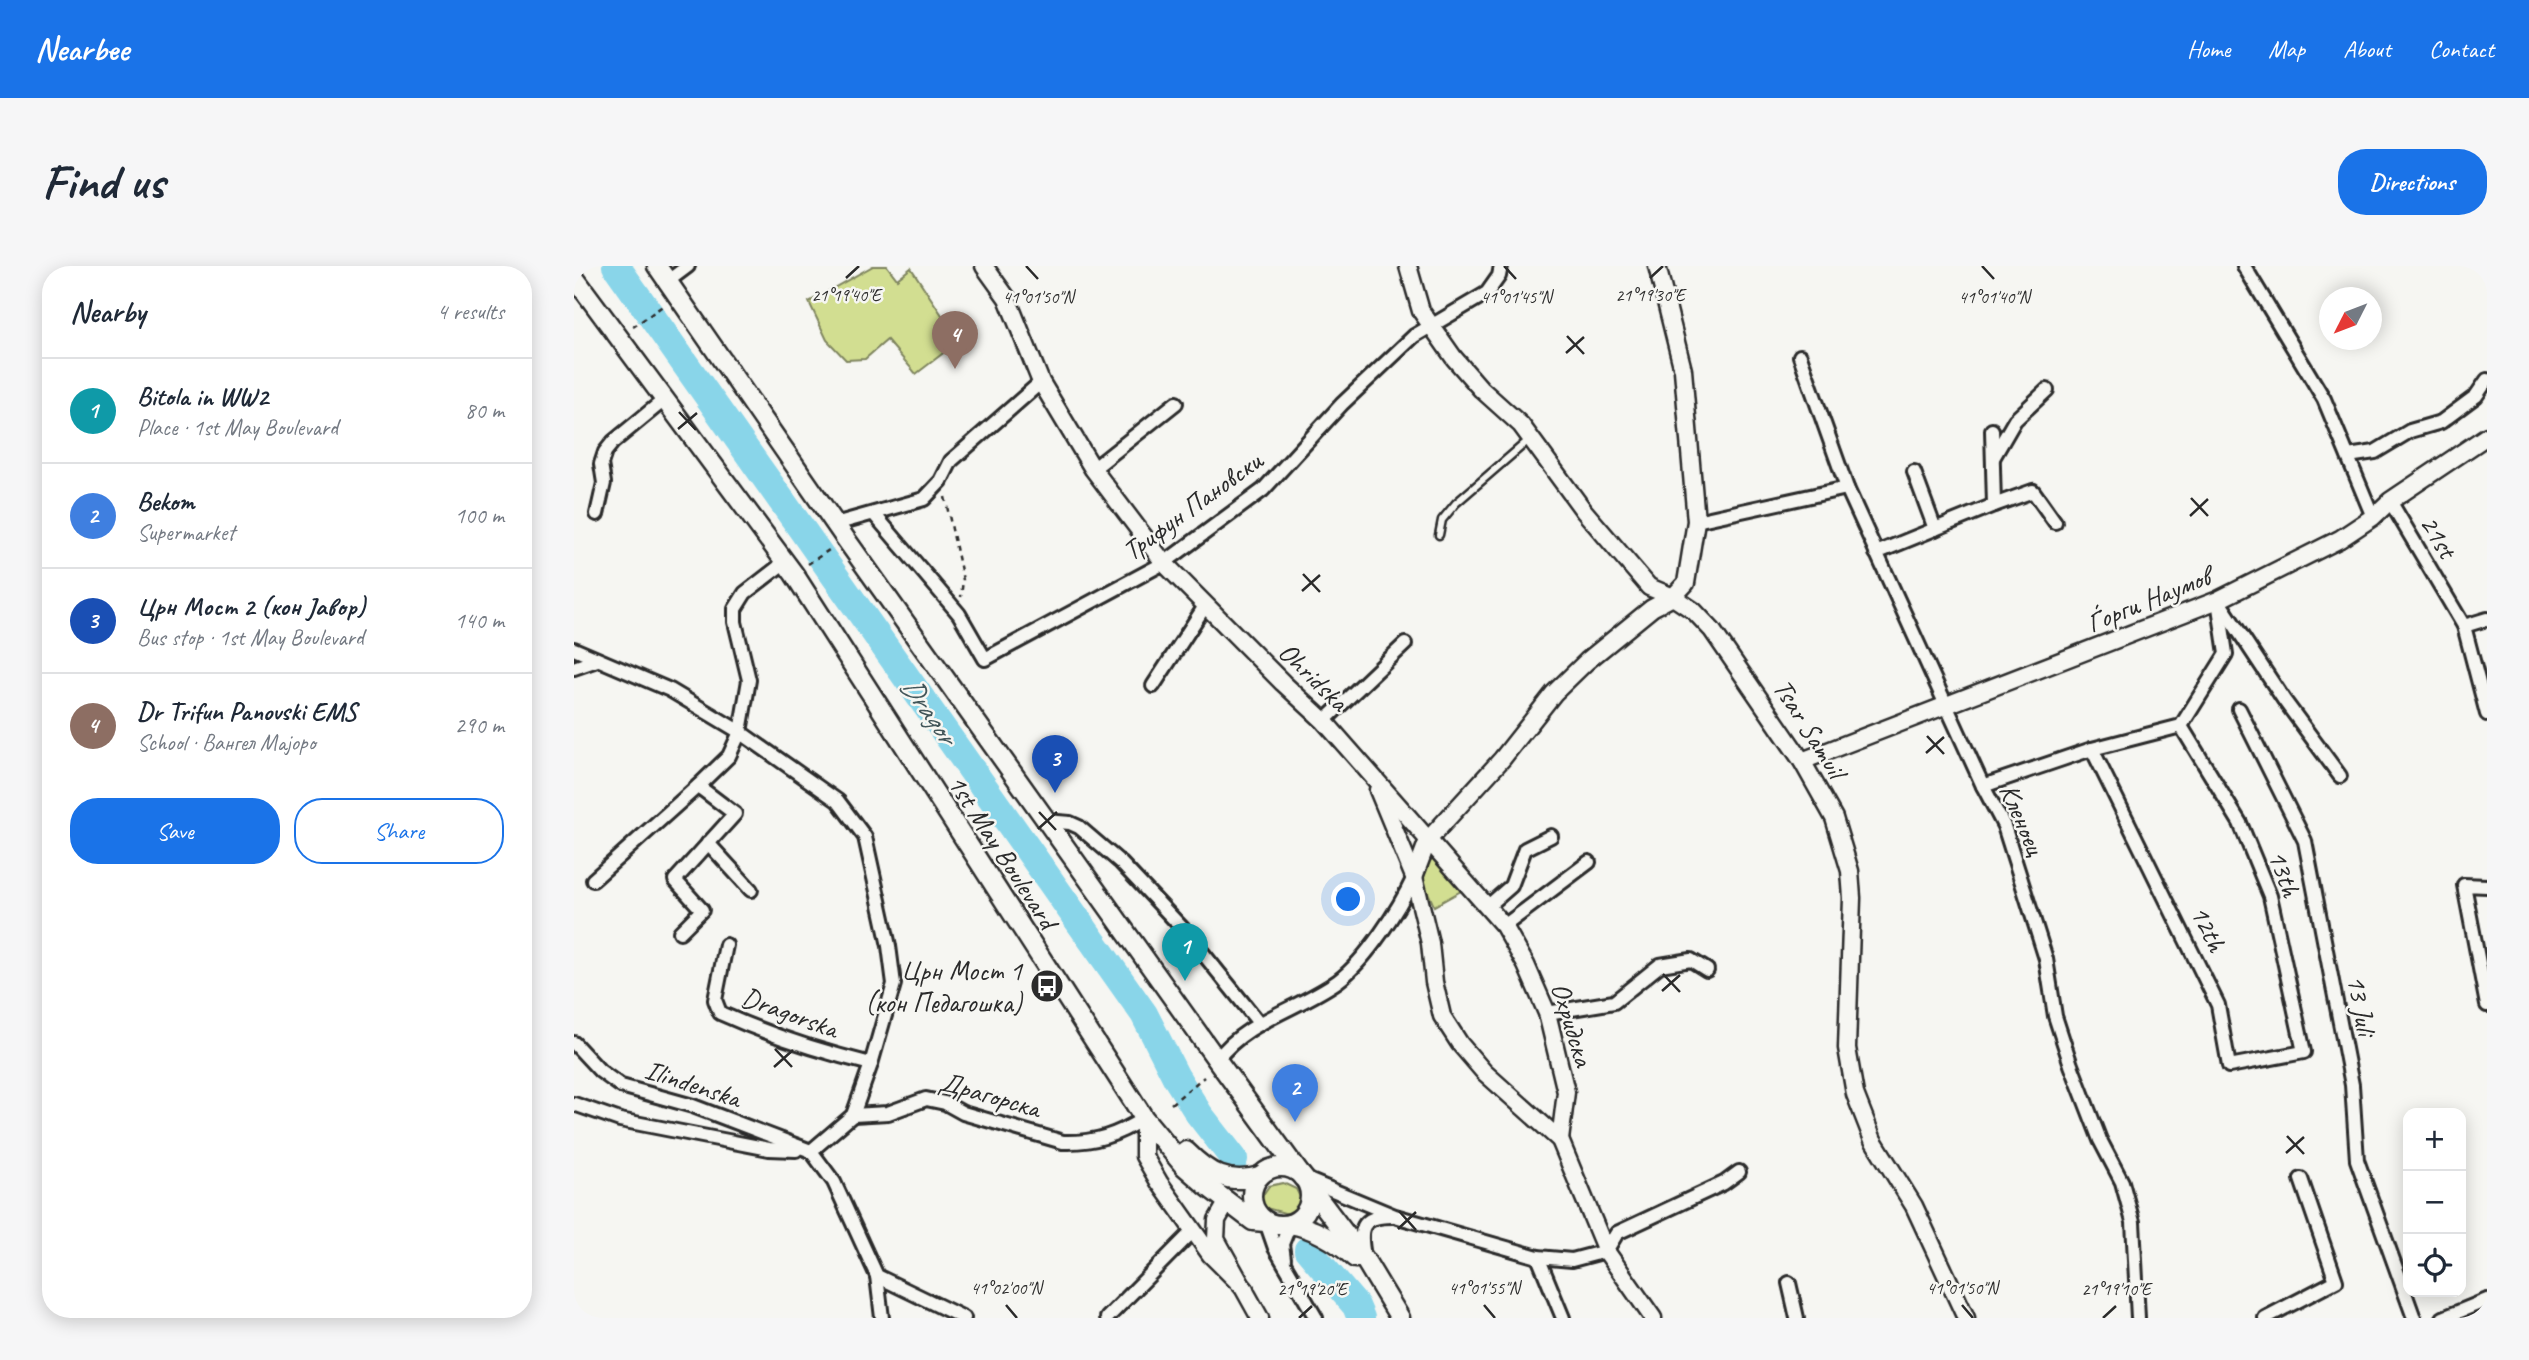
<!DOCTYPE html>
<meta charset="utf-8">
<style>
body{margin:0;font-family:Caveat,sans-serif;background:#f6f6f7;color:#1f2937}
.controls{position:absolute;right:21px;bottom:21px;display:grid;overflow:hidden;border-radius:14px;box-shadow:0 4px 18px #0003}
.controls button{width:63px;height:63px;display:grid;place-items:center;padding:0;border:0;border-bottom:2px solid #e0e1e3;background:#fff;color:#1f2937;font:35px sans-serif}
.compass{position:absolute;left:1745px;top:21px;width:63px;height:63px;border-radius:50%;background:#fff;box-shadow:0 4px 18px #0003;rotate:228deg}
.you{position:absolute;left:775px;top:634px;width:24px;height:24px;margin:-18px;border:5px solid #fff;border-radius:50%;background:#1a73e8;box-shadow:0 0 0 10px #1a73e833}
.badge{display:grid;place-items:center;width:46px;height:46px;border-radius:50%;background:#1a73e8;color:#fff;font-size:23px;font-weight:700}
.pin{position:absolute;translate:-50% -58px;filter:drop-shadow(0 2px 4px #0008)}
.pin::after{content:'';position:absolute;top:37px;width:24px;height:21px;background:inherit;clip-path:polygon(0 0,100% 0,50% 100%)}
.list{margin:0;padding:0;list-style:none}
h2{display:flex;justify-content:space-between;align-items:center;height:91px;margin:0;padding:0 28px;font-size:30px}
h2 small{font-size:23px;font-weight:400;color:#747a83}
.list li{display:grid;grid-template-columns:46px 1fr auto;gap:21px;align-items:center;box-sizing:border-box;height:105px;padding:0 28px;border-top:2px solid #e0e1e3}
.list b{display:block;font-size:26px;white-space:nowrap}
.list p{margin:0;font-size:23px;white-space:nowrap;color:#747a83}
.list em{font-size:23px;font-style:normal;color:#747a83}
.actions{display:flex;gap:14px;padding:21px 28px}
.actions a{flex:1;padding:16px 0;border:2px solid #1a73e8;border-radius:28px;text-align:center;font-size:24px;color:#1a73e8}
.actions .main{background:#1a73e8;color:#fff}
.icon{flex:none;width:38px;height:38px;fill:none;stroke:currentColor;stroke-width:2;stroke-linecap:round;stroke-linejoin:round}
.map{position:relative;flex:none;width:1913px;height:1052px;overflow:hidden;border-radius:28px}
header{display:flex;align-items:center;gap:42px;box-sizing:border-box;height:98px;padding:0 35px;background:#1a73e8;color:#fff}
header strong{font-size:33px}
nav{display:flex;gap:38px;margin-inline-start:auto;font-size:24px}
.intro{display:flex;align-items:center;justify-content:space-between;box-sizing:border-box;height:168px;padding:0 42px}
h1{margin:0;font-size:49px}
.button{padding:18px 32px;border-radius:28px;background:#1a73e8;color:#fff;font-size:24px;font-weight:700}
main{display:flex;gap:42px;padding:0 42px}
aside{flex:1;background:#fff;border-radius:28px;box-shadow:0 4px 18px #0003}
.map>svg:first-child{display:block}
.green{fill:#d2de91;stroke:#7e845e;stroke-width:2}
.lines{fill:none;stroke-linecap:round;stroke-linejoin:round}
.river{stroke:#89d5e9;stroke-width:28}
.service-casing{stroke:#2b2b2b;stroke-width:11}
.minor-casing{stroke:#2b2b2b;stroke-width:18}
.tertiary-casing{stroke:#2b2b2b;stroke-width:21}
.secondary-casing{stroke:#2b2b2b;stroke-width:23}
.path{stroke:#2b2b2b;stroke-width:2.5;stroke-dasharray:5 5;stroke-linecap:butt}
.service{stroke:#f6f6f2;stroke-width:6}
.minor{stroke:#f6f6f2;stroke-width:12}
.tertiary{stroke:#f6f6f2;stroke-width:16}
.secondary{stroke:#f6f6f2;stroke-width:18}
.ticks{fill:none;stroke:#2b2b2b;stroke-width:2.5}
.labels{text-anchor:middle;stroke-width:5;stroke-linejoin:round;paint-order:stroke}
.street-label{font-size:28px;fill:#2b2b2b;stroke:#f6f6f2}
.poi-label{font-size:28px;fill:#2b2b2b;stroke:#f6f6f2;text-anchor:end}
.water-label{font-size:30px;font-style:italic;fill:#42565a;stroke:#f6f6f2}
.ticks-label{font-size:18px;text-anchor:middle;fill:#2b2b2b;stroke:#f6f6f2;stroke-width:5;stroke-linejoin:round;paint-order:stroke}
</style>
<header>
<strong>Nearbee</strong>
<nav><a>Home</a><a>Map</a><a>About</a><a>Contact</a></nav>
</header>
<div class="intro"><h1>Find us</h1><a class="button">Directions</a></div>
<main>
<aside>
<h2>Nearby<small>4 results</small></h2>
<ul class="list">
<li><span class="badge" style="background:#0f9aa8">1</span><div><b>Bitola in WW2</b><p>Place · 1st May Boulevard</p></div><em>80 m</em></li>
<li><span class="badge" style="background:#3f7fe0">2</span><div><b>Bekom</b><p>Supermarket</p></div><em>100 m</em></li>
<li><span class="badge" style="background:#1a4fb4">3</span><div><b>Црн Мост 2 (кон Јавор)</b><p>Bus stop · 1st May Boulevard</p></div><em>140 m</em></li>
<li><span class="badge" style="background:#8d6e63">4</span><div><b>Dr Trifun Panovski EMS</b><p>School · Вангел Мајоро</p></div><em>290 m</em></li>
</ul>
<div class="actions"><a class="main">Save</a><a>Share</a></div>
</aside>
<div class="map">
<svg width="1913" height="1052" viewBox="0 0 1913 1052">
<rect width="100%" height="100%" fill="#f6f6f2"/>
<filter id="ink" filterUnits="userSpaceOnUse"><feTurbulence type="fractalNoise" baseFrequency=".0143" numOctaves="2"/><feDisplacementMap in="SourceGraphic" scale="14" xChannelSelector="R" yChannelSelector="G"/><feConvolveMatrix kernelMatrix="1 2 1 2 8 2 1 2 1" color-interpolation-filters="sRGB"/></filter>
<g filter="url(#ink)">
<!-- green -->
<g class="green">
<path d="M299 0H313L323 13 337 2 385 75 342 108 313 74 291 93 272 94 253 74 235 36Z"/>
<path d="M860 591 887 625 860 640 845 606Z"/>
<path d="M709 917 722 923 728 935 723 946 718 949 692 942 686 933 695 920Z"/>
</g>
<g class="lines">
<!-- river -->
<g class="river">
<path d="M42 0 570 748 602 811 625 848 660 893"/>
<path d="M734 984 782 1040 787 1052"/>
</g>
<defs>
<path id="service" d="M865 269 868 254 882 237 956 173"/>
<g id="minor">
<path d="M1670 0 1750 133 1799 251"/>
<path d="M94 15 114 0"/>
<path d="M1226 90 1273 222 1409 520 1430 560 1472 693 1481 750 1497 799 1526 874 1548 916 1559 956 1564 1052"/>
<path d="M1418 164 1420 239"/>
<path d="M1774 190 1801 186 1836 165 1867 156 1902 130 1913 114"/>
<path d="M1419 192 1441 154 1473 124"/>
<path d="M519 203 602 137"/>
<path d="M1340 206 1361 263"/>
<path d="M1816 235 1890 360 1913 448"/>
<path d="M23 248 30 217 27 198 31 186 39 176 90 134"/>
<path d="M300 248 385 348 411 393 590 297 689 224 768 138 840 70 913 27 925 10 927 0"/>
<path d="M1122 255 1273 222"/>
<path d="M261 258 350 233 367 215 377 195 467 116"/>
<path d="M1302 287 1420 239 1459 225 1481 256"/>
<path d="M1646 337 1710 434 1766 510"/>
<path d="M1890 360 1913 353"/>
<path d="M0 383 96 424 166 466 264 535 291 571 315 680 320 718 297 798 279 849"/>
<path d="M0 402 23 394"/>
<path d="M579 420 631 340"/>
<path d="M1665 443 1731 575 1778 819 1783 894 1840 1052"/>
<path d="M750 455 831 378"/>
<path d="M1518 483 1644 739 1655 800 1730 786 1696 630 1666 557 1607 460"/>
<path d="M1409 520 1518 483 1607 460 1652 388 1644 334"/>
<path d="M472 555 496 557 505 561 547 597 611 665 686 758"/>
<path d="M134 577 177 624"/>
<path d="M19 614 124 520 155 490 166 466 175 414 161 356V343L171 327 211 296"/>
<path d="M1913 620 1890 619 1913 739"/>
<path d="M913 641 937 620 951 583 977 570"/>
<path d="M930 660 1015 596"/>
<path d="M106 666 128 644 101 614 161 548 124 520"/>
<path d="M152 679 141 734 146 747C195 769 244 785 297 798"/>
<path d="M973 747 1040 736 1086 699 1117 694 1133 704"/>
<path d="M0 777 26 805 47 820 119 840 237 885"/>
<path d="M643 794C671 755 725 743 764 715 792 694 825 643 840 611"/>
<path d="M0 838 46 854 195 883 222 884"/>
<path d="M279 849 314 847 352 833 371 837 389 847 489 876C520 877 544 869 570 852"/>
<path d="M237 885 260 916 303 1010 390 1052"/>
<path d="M237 885 279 849"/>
<path d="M732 913 821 950 964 991 998 994 1032 985 1043 967 1150 917 1165 906"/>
<path d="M692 956 701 982 742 1052"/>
<path d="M790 990C785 963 786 950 818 950"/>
<path d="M964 991 989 1052"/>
<path d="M710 993 708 978 716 958"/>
<path d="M303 1010 308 1052"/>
<path d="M1215 1017 1223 1052"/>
<path d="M533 1052 618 966"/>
<path d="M1691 1052 1762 1015 1727 913"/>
<path d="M1869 1052 1913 1034"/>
</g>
<g id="tertiary">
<path d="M410 0 433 32 467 116 519 203 590 297 709 417 750 455 930 660 952 699 973 747 992 826 986 874"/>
<path d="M834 0 847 45 880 92 907 123 947 159 1010 245 1075 321 1099 331 1120 345 1138 364 1228 495 1260 552 1276 605 1278 632 1273 782 1281 828 1299 874 1340 940 1392 1052"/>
<path d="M1228 495 1644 334 1766 273 1799 251 1816 235 1913 170"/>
<path d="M804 524 840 611 856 677 860 716 868 750 886 778 910 806 986 874 1032 985 1079 1052"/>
<path d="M840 611 854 574 928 493 980 427 1013 395 1078 342 1099 331 1112 317 1122 255 1109 104 1083 0"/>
<path d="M570 852V890L585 916 636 988 671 1023"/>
<path d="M654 935 643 954 642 973 686 1052"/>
</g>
<g id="secondary">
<path d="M83 0 271 272 643 794 729 912"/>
<path d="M0 11 220 308 570 852 610 900 633 920 679 955 692 956"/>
<path d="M612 885C635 908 654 919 686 910"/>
<circle cx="707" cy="930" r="29"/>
<path d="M735 920 791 994 826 1052"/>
<path d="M716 958C741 962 762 975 781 992"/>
</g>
</defs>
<!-- service casing -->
<use href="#service" class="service-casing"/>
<!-- minor casing -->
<use href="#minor" class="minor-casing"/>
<!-- tertiary casing -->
<use href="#tertiary" class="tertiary-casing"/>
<!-- secondary casing -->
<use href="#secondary" class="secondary-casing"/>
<!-- path -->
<g class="path">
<path d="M59 61 90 39"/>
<path d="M371 231 389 314 387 331"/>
<path d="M234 298 258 282"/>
<path d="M597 838 630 811"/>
</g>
<!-- service -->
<use href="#service" class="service"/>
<!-- minor -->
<use href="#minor" class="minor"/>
<!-- tertiary -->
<use href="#tertiary" class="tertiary"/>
<!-- secondary -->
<use href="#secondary" class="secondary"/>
</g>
</g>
<!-- ticks -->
<path class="ticks" d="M452 0 464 13M930 0 942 13M1408 0 1420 13M272 12 285 0M1076 12 1089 0M993 70 1010 88M992 87 1010 71M105 146 122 164M104 163 123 147M1617 232 1634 250M1616 250 1634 233M729 308 746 326M728 325 746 309M1353 470 1370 488M1352 487 1370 471M465 546 482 564M464 563 483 546M1089 708 1106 726M1088 725 1106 709M201 783 218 801M200 801 219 784M1713 870 1730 888M1712 887 1730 871M825 945 842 964M824 963 842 946M432 1039 443 1052M910 1039 921 1052M1388 1039 1399 1052M725 1052 738 1040M1529 1052 1542 1040"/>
<!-- icons -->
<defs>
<symbol id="bus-disc" viewBox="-11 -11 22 22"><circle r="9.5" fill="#2b2b2b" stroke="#f6f6f2"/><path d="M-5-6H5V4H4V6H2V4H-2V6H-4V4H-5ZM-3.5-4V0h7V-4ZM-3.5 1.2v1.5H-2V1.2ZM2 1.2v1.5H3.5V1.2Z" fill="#fff"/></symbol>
</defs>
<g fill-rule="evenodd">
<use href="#bus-disc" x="454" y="701" width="38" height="38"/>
</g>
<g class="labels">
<!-- street labels -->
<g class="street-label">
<text transform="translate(618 239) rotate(-36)" y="10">Трифун Пановски</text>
<text transform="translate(1865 270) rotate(59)" y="10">21st</text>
<text transform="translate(1574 333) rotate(-22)" y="10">Ѓорги Наумов</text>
<text transform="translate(740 410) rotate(44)" y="10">Ohridska</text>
<text transform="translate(1236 462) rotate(58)" y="10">Tsar Samuil</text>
<text transform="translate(1449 553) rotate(67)" y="10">Кленоец</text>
<text transform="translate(429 585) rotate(57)" y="10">1st May Boulevard</text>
<text transform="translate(1711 607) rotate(70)" y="10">13th</text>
<text transform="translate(1635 662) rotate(64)" y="10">12th</text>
<text transform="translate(1788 739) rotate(80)" y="10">13 Juli</text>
<text transform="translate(216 746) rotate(20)" y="10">Dragorska</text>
<text transform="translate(999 758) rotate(73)" y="10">Охридска</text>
<text transform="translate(119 817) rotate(18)" y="10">Ilindenska</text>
<text transform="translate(416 828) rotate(16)" y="10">Драгорска</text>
</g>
<!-- poi labels -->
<g class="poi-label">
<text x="448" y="714">Црн Мост 1<tspan x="448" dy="32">(кон Педагошка)</tspan></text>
</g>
<!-- water labels -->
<g class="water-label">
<text transform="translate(355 444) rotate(55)" y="10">Dragor</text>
</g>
</g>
<g class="ticks-label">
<text x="272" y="35">21°19'40"E</text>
<text x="1076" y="35">21°19'30"E</text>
<text x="1420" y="37">41°01'40"N</text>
<text x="464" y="37">41°01'50"N</text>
<text x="942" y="37">41°01'45"N</text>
<text x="432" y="1028">41°02'00"N</text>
<text x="910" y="1028">41°01'55"N</text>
<text x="1388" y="1028">41°01'50"N</text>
<text x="738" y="1029">21°19'20"E</text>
<text x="1542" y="1029">21°19'10"E</text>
</g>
</svg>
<div class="controls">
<button>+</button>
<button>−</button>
<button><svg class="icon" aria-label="locate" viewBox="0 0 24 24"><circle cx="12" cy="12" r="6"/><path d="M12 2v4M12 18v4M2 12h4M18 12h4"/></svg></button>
</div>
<svg class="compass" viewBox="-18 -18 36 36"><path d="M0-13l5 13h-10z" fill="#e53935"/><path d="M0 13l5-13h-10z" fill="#747a83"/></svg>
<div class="you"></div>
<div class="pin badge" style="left:611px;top:715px;background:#0f9aa8">1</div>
<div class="pin badge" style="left:721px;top:856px;background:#3f7fe0">2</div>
<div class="pin badge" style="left:481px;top:527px;background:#1a4fb4">3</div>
<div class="pin badge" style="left:381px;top:103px;background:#8d6e63">4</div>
</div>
</main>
